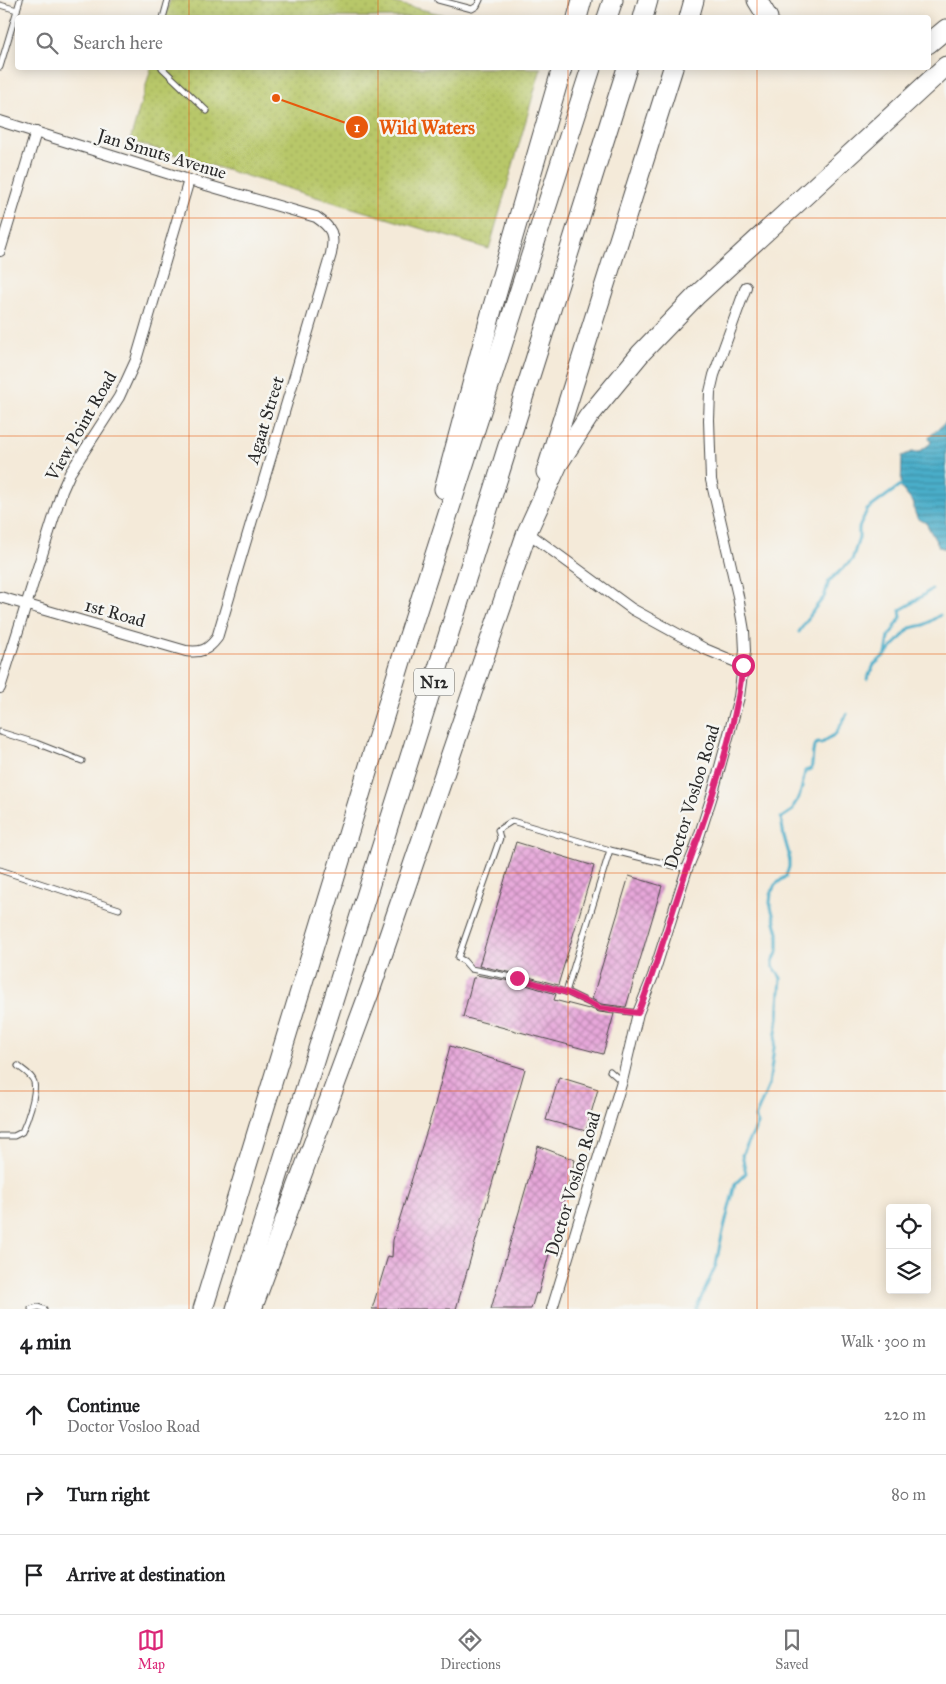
<!DOCTYPE html>
<meta charset="utf-8">
<style>
body{margin:0;font-family:"IM FELL Great Primer",serif;background:#f6f6f6;color:#202124}
.controls{position:absolute;right:15px;bottom:15px;display:grid;overflow:hidden;border-radius:5px;box-shadow:0 2px 12px #0003}
.controls button{width:45px;height:45px;display:grid;place-items:center;padding:0;border:0;border-bottom:1px solid #e0e0e0;background:#fff;color:#202124;font:25px sans-serif}
.stop{position:absolute;width:15px;height:15px;margin:-11px;border:4px solid #db2777;border-radius:50%;background:#fff}
.stop.end{background:#db2777;border-color:#fff;box-shadow:0 1px 5px #0008}
.list{margin:0;padding:0;list-style:none}
h2{display:flex;justify-content:space-between;align-items:center;height:65px;margin:0;padding:0 20px;font-size:21px}
h2 small{font-size:16px;font-weight:400;color:#757577}
.list li{display:grid;grid-template-columns:32px 1fr auto;gap:15px;align-items:center;box-sizing:border-box;height:80px;padding:0 20px;border-top:1px solid #e0e0e0}
.list b{display:block;font-size:19px;white-space:nowrap}
.list p{margin:0;font-size:16px;white-space:nowrap;color:#757577}
.list em{font-size:16px;font-style:normal;color:#757577}
.icon{flex:none;width:28px;height:28px;fill:none;stroke:currentColor;stroke-width:2;stroke-linecap:round;stroke-linejoin:round}
.map{position:relative;flex:none;width:946px;height:1309px;overflow:hidden}
.search{position:absolute;background:#fff;box-shadow:0 2px 12px #0003;left:15px;right:15px;top:15px;height:55px;display:flex;align-items:center;gap:12px;box-sizing:border-box;padding:0 18px;border-radius:5px;color:#757577;font-size:19px}
.sheet{height:305px;background:#fff}
nav{display:flex;justify-content:space-around;align-items:center;box-sizing:border-box;height:70px;border-top:1px solid #e0e0e0;background:#fff;font-size:14px;color:#757577}
nav a{display:grid;justify-items:center;gap:2px}
nav .on{color:#db2777}
.map>svg:first-child{display:block}
.park{fill:url(#park-dots);stroke:#72794a}
.water{fill:url(#water-rules);stroke:#3a6c7a}
.lines{fill:none;stroke-linecap:round;stroke-linejoin:round}
.stream{stroke:#49adc9;stroke-width:3}
.building{fill:url(#building-cross-hatch)}
.lane-casing{stroke:#494845;stroke-width:7}
.street-casing{stroke:#494845;stroke-width:12}
.highway-casing{stroke:#494845;stroke-width:21}
.lane{stroke:#fff;stroke-width:5}
.street{stroke:#fff;stroke-width:10}
.highway{stroke:#fff;stroke-width:19}
.route{stroke:#db2777;stroke-width:6}
.grid{fill:none;stroke:#e8590c;stroke-width:1;stroke-opacity:0.55}
.labels{text-anchor:middle;stroke-width:5;stroke-linejoin:round;paint-order:stroke}
.shield{fill:#f6f6f2;stroke:#686867;stroke-width:1}
.shield-label{font-size:16px;font-weight:bold;fill:#2b2b2b}
.street-label{font-size:18px;fill:#2b2b2b;stroke:#f6f6f2}
.leader{fill:none;stroke:#e8590c;stroke-width:2}
.callout-dot{fill:#e8590c;stroke:#f6f6f2;stroke-width:2}
.mark-label{font-size:15px;text-anchor:middle;font-weight:bold;fill:#fff}
.callout-label{font-size:19px;text-anchor:middle;font-weight:bold;fill:#e8590c;stroke:#f6f6f2;stroke-width:5;stroke-linejoin:round;paint-order:stroke}
</style>
<div class="map">
<svg width="946" height="1309" viewBox="0 0 946 1309">
<defs>
<pattern id="park-dots" width="8" height="8" patternUnits="userSpaceOnUse" patternTransform="scale(1.25)"><rect width="8" height="8" fill="#b8c769"/><path d="M2 2h.1M6 6h.1" fill="none" stroke="#9eab5b" stroke-width="1.8" stroke-linecap="round"/></pattern>
<pattern id="water-rules" width="6" height="5" patternUnits="userSpaceOnUse" patternTransform="scale(1.25)"><rect width="6" height="5" fill="#49adc9"/><path d="M0 2.5h6" fill="none" stroke="#3d8da3"/></pattern>
<pattern id="building-cross-hatch" width="8" height="8" patternUnits="userSpaceOnUse" patternTransform="scale(1.25)"><rect width="8" height="8" fill="#e7a7da"/><path d="M0 0l8 8M0 8l8-8" fill="none" stroke="#bb88b1"/></pattern>
</defs>
<rect width="100%" height="100%" fill="#f6f6f2"/>
<filter id="ink" filterUnits="userSpaceOnUse"><feTurbulence type="fractalNoise" baseFrequency=".02" numOctaves="2"/><feDisplacementMap in="SourceGraphic" scale="10" xChannelSelector="R" yChannelSelector="G"/><feConvolveMatrix kernelMatrix="1 2 1 2 8 2 1 2 1" color-interpolation-filters="sRGB"/></filter>
<filter id="wash" filterUnits="userSpaceOnUse"><feTurbulence type="fractalNoise" baseFrequency=".0096" numOctaves="4" result="noise"/><feDisplacementMap in="SourceGraphic" scale="20" xChannelSelector="R" yChannelSelector="G"/><feGaussianBlur stdDeviation="1.12" result="paint"/><feColorMatrix in="noise" values="0 0 0 0 0 0 0 0 0 0 0 0 0 0 0 0 0 1.4 0 .05"/><feComposite in="paint" operator="in"/></filter>
<g filter="url(#wash)">
<rect width="100%" height="100%" fill="#f4ead9"/>
<!-- park -->
<g class="park">
<path d="M170 0H382L453 17 165 18Z"/>
<path d="M151 68H541L489 249 130 141Z"/>
</g>
<!-- water -->
<path class="water" d="M946 422V549L939 547 926 523 917 518 914 510V504L901 488 902 456 912 452H919L931 443 929 437Z"/>
<g class="lines">
<!-- stream -->
<g class="stream">
<path d="M799 632 815 608 824 597 829 581 852 560 859 538V528L867 510 901 485"/>
<path d="M887 653 910 628 924 625 940 615"/>
<path d="M867 679 874 665 886 654 889 637 901 617 900 610 909 605 932 589"/>
<path d="M696 1309 716 1265 720 1244 735 1184 746 1173 742 1155 758 1124 755 1118 769 1085 778 1018 781 978 773 966V961L778 951V933L770 903 771 893 775 885 786 876 789 867V854L784 837 781 818 793 810C793 804 795 804 798 799 801 795 804 776 805 771L811 769C814 760 810 749 818 742L821 744C823 742 832 736 835 735L847 714"/>
</g>
</g>
<g id="blocks">
<!-- building -->
<g class="building">
<path d="M516 842 594 866 558 985 518 974 479 966Z"/>
<path d="M629 876 662 886 626 1007 601 1004 592 999Z"/>
<path d="M476 975 516 982 556 994 554 1000 589 1009V1008L599 1012 614 1014 603 1054 463 1017 473 978H475Z"/>
<path d="M450 1046 525 1069 465 1278 456 1309H372L388 1256 392 1257 393 1240 435 1104Z"/>
<path d="M559 1077 598 1089 586 1131 546 1120Z"/>
<path d="M538 1146 575 1160 538 1294 536 1293 531 1309H491Z"/>
</g>
</g>
</g>
<g filter="url(#ink)">
<use href="#blocks" fill-opacity="0" stroke="#494845" stroke-width="1"/>
<g class="lines">
<defs>
<g id="lane">
<path d="M438 0 472 9 477 6 480 0"/>
<path d="M0 5 17 10"/>
<path d="M163 18 168 0"/>
<path d="M0 67 20 0"/>
<path d="M162 68 207 111"/>
<path d="M0 732 36 743 82 761"/>
<path d="M0 870 119 909"/>
<path d="M566 992 610 850"/>
<path d="M638 1013 600 1008 569 993 517 978 471 969 464 961 458 958 500 838 498 830 512 821 610 850 687 869"/>
<path d="M610 1071 621 1081"/>
<path d="M0 1136H14L22 1132C27 1121 37 1094 34 1082 32 1075 23 1070 18 1066"/>
<path d="M31 1309 38 1307 44 1309"/>
</g>
<g id="street">
<path d="M0 121 189 180 316 217C332 228 335 234 331 254L217 638C208 650 201 653 186 651L0 597"/>
<path d="M0 251 36 132"/>
<path d="M527 532 632 609 705 649 743 665"/>
<path d="M0 688 62 491 70 473 119 397 136 360 189 180"/>
<path d="M552 1309 622 1081 638 1013 653 976 687 869 694 852 712 796 739 697 745 651 744 631 738 596 711 480 709 420 710 392 714 375 746 287"/>
</g>
<g id="highway">
<path d="M757 0 768 18"/>
<path d="M577 18 582 0"/>
<path d="M607 18 613 0"/>
<path d="M643 18 648 0"/>
<path d="M689 18 694 0"/>
<path d="M928 44 946 29"/>
<path d="M546 472 673 68"/>
<path d="M444 489 493 306 562 68"/>
<path d="M203 1309 405 648 591 68"/>
<path d="M236 1309 627 68"/>
<path d="M252 1309 372 985 527 532 558 464 589 416 641 353 697 295 946 66"/>
</g>
</defs>
<!-- lane casing -->
<use href="#lane" class="lane-casing"/>
<!-- street casing -->
<use href="#street" class="street-casing"/>
<!-- highway casing -->
<use href="#highway" class="highway-casing"/>
<!-- lane -->
<use href="#lane" class="lane"/>
<!-- street -->
<use href="#street" class="street"/>
<!-- highway -->
<use href="#highway" class="highway"/>
</g>
</g>
<g class="lines" filter="url(#ink)">
<!-- route -->
<path class="route" d="M517 978 568 993 600 1008 638 1013C657 966 670 917 687 869 710 805 735 733 743 665"/>
</g>
<!-- grid -->
<path class="grid" d="M189 0V18M378 0V18M568 0V18M757 0V18M189 68V1309M378 68V1309M568 68V1309M757 68V1309M0 218H946M0 436H946M0 654H946M0 873H946M0 1091H946"/>
<g class="labels">
<!-- shield labels -->
<rect class="shield" x="414" y="668.5" width="40" height="27" rx="4"/>
<g class="shield-label">
<text x="434" y="688">N12</text>
</g>
<!-- street labels -->
<g class="street-label">
<text transform="translate(162 154) rotate(17)" y="6">Jan Smuts Avenue</text>
<text transform="translate(265 420) rotate(-73)" y="6">Agaat Street</text>
<text transform="translate(81 426) rotate(-60)" y="6">View Point Road</text>
<text transform="translate(115 613) rotate(16)" y="6">1st Road</text>
<text transform="translate(692 797) rotate(-73)" y="6">Doctor Vosloo Road</text>
<text transform="translate(573 1184) rotate(-73)" y="6">Doctor Vosloo Road</text>
</g>
</g>
<!-- callouts -->
<path class="leader" d="M276 98L357 127"/>
<g class="callout-dot">
<circle cx="276" cy="98" r="5"/>
<circle cx="357" cy="127" r="12"/>
</g>
<g class="mark-label">
<text x="357" y="132">1</text>
</g>
<g class="callout-label">
<text x="427" y="134">Wild Waters</text>
</g>
</svg>
<div class="controls">
<button><svg class="icon" aria-label="locate" viewBox="0 0 24 24"><circle cx="12" cy="12" r="6"/><path d="M12 2v4M12 18v4M2 12h4M18 12h4"/></svg></button>
<button><svg class="icon" aria-label="layers" viewBox="0 0 24 24"><path d="M12 4l9 5-9 5-9-5zM3 14l9 5 9-5"/></svg></button>
</div>
<div class="stop" style="left:743px;top:665px"></div>
<div class="stop end" style="left:517px;top:978px"></div>
<div class="search"><svg class="icon" aria-label="search" viewBox="0 0 24 24"><circle cx="10" cy="10" r="6"/><path d="M15 15l6 6"/></svg>Search here</div>
</div>
<section class="sheet">
<h2>4 min<small>Walk · 300 m</small></h2>
<ul class="list">
<li><svg class="icon" aria-label="ahead" viewBox="0 0 24 24"><path d="M12 20V5M6 11l6-6 6 6"/></svg><div><b>Continue</b><p>Doctor Vosloo Road</p></div><em>220 m</em></li>
<li><svg class="icon" aria-label="right" viewBox="0 0 24 24"><path d="M7 20v-9h11M14 6l5 5-5 5"/></svg><div><b>Turn right</b></div><em>80 m</em></li>
<li><svg class="icon" aria-label="arrive" viewBox="0 0 24 24"><path d="M6 21V4h12l-3 4 3 4H6"/></svg><div><b>Arrive at destination</b></div></li>
</ul>
</section>
<nav>
<a class="on"><svg class="icon" aria-label="map" viewBox="0 0 24 24"><path d="M3 6l6-2 6 2 6-2v14l-6 2-6-2-6 2zM9 4v14M15 6v14"/></svg>Map</a>
<a><svg class="icon" aria-label="directions" viewBox="0 0 24 24"><path d="M12 3l9 9-9 9-9-9zM9 14v-3h6M13 9l2 2-2 2"/></svg>Directions</a>
<a><svg class="icon" aria-label="saved" viewBox="0 0 24 24"><path d="M7 4h10v16l-5-4-5 4z"/></svg>Saved</a>
</nav>
